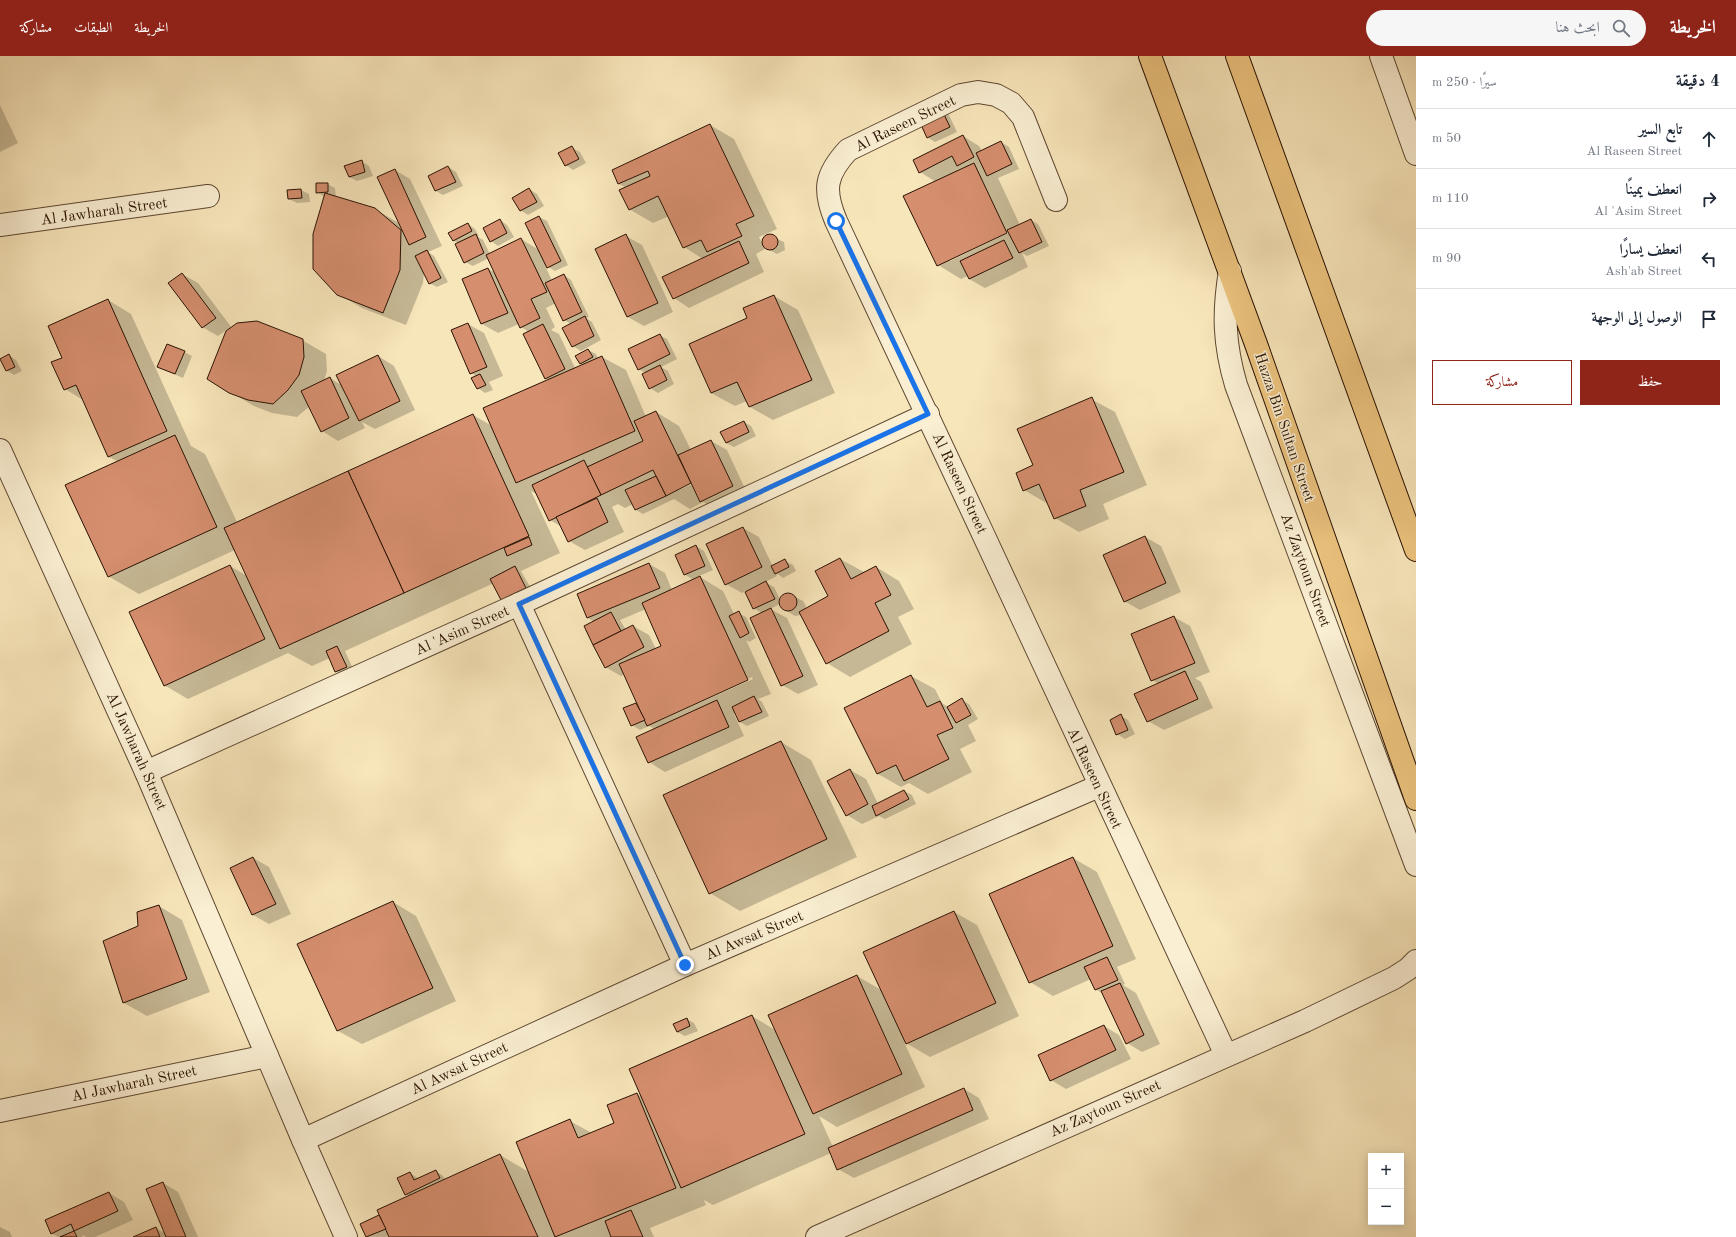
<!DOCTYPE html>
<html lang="ar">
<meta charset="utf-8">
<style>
body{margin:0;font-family:"Old Standard TT",Amiri,serif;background:#f6f6f7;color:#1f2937;direction:rtl}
.controls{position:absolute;right:12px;bottom:12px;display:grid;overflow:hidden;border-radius:0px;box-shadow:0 2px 10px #0003}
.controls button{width:36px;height:36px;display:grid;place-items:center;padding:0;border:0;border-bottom:1px solid #e0e1e3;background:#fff;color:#1f2937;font:20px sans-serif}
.stop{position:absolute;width:12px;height:12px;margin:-9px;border:3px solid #1a73e8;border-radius:50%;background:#fff}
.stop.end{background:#1a73e8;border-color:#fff;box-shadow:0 1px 4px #0008}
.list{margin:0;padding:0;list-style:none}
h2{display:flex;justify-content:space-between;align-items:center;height:52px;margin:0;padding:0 16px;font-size:17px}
h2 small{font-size:13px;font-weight:400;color:#747a83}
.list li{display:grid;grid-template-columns:26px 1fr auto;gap:12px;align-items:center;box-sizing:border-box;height:60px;padding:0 16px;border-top:1px solid #e0e1e3}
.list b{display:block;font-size:15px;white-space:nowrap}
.list p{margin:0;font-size:13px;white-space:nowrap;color:#747a83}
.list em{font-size:13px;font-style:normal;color:#747a83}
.actions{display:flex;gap:8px;padding:12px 16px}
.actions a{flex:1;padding:9px 0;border:1px solid #8f2418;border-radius:0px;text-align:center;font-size:14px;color:#8f2418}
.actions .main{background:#8f2418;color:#fff}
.icon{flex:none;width:22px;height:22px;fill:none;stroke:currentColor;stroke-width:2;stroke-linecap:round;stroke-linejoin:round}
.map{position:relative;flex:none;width:1416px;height:1181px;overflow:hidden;direction:ltr}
header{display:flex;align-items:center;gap:24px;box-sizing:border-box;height:56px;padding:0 20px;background:#8f2418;color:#fff}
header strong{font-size:19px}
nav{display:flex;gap:22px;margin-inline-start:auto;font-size:14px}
.search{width:280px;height:36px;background:#f6f6f7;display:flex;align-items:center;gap:10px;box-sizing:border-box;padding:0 14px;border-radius:22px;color:#747a83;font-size:15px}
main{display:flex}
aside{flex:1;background:#fff}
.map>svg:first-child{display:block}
.shadow{fill:#0003;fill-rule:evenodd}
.building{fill:#d58e6e;stroke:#2a1202}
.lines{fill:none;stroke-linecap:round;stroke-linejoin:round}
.street-casing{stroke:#5e4730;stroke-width:24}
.primary-casing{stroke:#2a1202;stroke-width:24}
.street{stroke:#faefd3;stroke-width:22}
.primary{stroke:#ecc37e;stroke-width:22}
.route{stroke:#1a73e8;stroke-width:5}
.labels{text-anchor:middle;stroke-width:3;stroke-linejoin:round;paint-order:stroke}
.street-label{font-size:15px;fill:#2a1202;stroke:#faefd3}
</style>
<header>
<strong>الخريطة</strong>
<div class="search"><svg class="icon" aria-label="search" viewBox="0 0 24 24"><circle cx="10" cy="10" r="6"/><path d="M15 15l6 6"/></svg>ابحث هنا</div>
<nav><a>الخريطة</a><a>الطبقات</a><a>مشاركة</a></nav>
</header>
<main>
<aside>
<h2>4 دقيقة<small>سيرًا · 250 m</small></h2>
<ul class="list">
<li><svg class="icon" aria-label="ahead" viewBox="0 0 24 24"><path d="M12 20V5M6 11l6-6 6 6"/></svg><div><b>تابع السير</b><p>Al Raseen Street</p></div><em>50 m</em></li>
<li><svg class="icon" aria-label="right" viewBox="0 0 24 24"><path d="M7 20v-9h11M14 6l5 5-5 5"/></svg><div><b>انعطف يمينًا</b><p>Al 'Asim Street</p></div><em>110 m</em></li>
<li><svg class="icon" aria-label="left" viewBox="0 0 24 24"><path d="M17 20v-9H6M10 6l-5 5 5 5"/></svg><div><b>انعطف يسارًا</b><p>Ash'ab Street</p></div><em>90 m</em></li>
<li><svg class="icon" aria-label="arrive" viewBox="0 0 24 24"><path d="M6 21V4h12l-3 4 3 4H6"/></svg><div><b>الوصول إلى الوجهة</b></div></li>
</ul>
<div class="actions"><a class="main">حفظ</a><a>مشاركة</a></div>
</aside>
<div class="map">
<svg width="1416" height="1181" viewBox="0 0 1416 1181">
<rect width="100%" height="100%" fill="#f8e6bb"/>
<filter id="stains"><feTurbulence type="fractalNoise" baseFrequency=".005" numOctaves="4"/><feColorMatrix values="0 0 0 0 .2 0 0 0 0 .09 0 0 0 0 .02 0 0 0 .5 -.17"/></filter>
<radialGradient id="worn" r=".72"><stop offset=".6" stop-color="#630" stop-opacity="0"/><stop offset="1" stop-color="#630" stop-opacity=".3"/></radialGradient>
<!-- shadow -->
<g class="shadow">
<path d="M0 49 18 87 0 96Z"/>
<path d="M948 57 957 76 935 86 927 81 919 63Z"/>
<path d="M710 69 734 83 777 173 759 181 765 193 756 198 764 216 689 252 674 242 703 203 684 191 669 160 653 167 629 153 627 132 619 128 613 115Z"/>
<path d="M963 80 979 90 982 95 1001 86 1009 91 1019 113 998 122 1020 169 1031 164 1038 168 1049 190 1027 200 1022 197 1028 211 985 232 969 223 968 220 961 223 938 209 936 126 920 116ZM1011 174 1012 175 950 205V202Z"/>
<path d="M572 92 580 96 586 107 573 114 566 109Z"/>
<path d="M361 105 369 110 373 120 357 125 349 121Z"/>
<path d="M448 111 456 116 463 130 443 139 436 135 429 120Z"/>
<path d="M395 114 410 123 442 190 428 196 434 200 448 226 437 231 429 227 424 216 423 227 406 269 362 252 338 238 325 141 317 136 327 128 335 132 336 142 374 153 401 168Z"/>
<path d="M529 133 537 138 544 150 528 159 520 154Z"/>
<path d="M288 134H301L309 138 310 146 297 147 289 143Z"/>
<path d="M539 161 547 165 568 209 555 215 545 209 552 225 564 219 571 224 589 261 586 262 592 266 601 284 581 295 573 290 571 268 564 264 556 247 546 252 555 271 551 274 559 278 575 312 583 309 581 307 588 294 596 298 598 303 602 301 626 314 646 361 656 356 679 370 691 394 711 385 727 394 748 439 717 454 703 446 690 453 674 443 643 458 636 454 633 448 625 452 618 448 612 451 624 476 585 494 569 485 562 471 550 464 538 439 531 435 560 497 521 515 533 536 510 548 502 543 494 527 345 595 354 615 344 620 336 615 330 602 312 610 288 597 188 643 164 629 230 510 247 520 235 494 139 538 108 520 119 406 109 401 83 344 65 333 64 302 108 244 131 258 191 390 205 398 237 466 473 359 492 370 549 324 546 322 529 276 521 271 519 268 498 277 482 268 488 213 496 217 489 202 473 210 465 206 459 188 453 184 468 168 475 173 479 180H477L483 184 490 198 521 183 539 194ZM695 424 696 426 679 434V432Z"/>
<path d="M500 164 507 169 514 181 498 190 491 185Z"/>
<path d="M626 180 642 189 673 256 644 270 628 261Z"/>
<path d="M767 180H771L784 186 785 194 777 198 769 194 763 187Z"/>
<path d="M182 218 198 227 232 272 302 284 326 298 327 315 324 325 330 322 343 330 378 300 394 310 415 354 375 373 362 366 365 372 338 385 322 375 310 350 297 361 272 357 254 350 208 323 228 273 218 280 202 271Z"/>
<path d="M774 240 798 254 835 337 773 364 750 351 747 345 735 350 711 337 748 262Z"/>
<path d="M468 268 484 277 503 320 489 326 493 334 485 337 478 332 477 321 471 317 452 275Z"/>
<path d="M659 279 667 283 677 303 661 311 668 315 674 328 658 337 650 332 646 317 638 313Z"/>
<path d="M184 296 192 300 183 322 158 311Z"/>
<path d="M9 299 16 304 22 315 14 319 6 314Z"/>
<path d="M1091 343 1115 356 1147 429 1103 448 1109 463 1079 476 1055 462 1048 448 1024 434 1034 410Z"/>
<path d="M744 366 751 370 756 380 734 391 726 387Z"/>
<path d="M743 472 759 481 773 511 785 505 793 509 796 515 783 522 776 517 777 520 765 526 774 531 780 543 785 539 790 538 803 545 806 550 805 554 830 541 840 503 864 516 876 511 899 525 914 553 898 561 912 588 850 621 827 607 801 559 795 560 782 552 780 548 770 553 787 562 818 629 798 638 782 629 762 557 753 552 745 535 742 537 726 528Z"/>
<path d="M1145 481 1161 490 1181 536 1140 554 1124 545Z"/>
<path d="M696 490 704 495 713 514 692 523 684 518Z"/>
<path d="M649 508 665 517 672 534 700 521 723 535 734 558 738 557 746 561 756 582 749 586 746 584 771 638 758 643 762 646 769 660 747 670 740 666 736 657 734 658 744 680 665 716 649 706 655 673 649 670 640 674 632 669 636 648 639 649 625 618 621 620 605 611 594 566 588 562 578 539ZM646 553 663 590 656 593 649 579 633 570 626 574 620 564ZM752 621 753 623 661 664V662Z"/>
<path d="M1174 561 1190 570 1210 616 1195 622 1201 626 1213 652 1164 674 1148 665 1159 628 1152 624Z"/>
<path d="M911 620 935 633 942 647 948 651 962 644 969 648 978 663 968 669 976 685 960 693 972 716 928 738 909 727 901 731 878 718Z"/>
<path d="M1121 660 1128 664 1135 678 1125 683 1117 678Z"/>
<path d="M781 686 811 704 857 801 740 855 710 837Z"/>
<path d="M850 714 866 723 878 748 904 735 912 739 916 748 885 763 879 760 862 768 847 759Z"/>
<path d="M253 802 269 811 291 858 269 868 253 859Z"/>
<path d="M1073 802 1097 816 1136 903 1117 911 1125 928 1123 929 1136 937 1160 988 1142 996 1127 987 1104 938 1095 933 1091 923 1053 940 1030 926Z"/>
<path d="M393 846 416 860 456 945 362 988 338 975 298 889Z"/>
<path d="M159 850 182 864 210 936 147 960 124 947 139 871Z"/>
<path d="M954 856 977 869 1019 960 930 1001 904 986 925 1031 837 1071 819 1060 833 1091 964 1033 979 1042 989 1063 854 1122 838 1113 831 1097 713 1149 704 1144 706 1149 650 1172 654 1181H390V1179L386 1181H367L361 1169 379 1160 382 1162 409 1140 406 1139 398 1123 410 1117 419 1123 436 1115 443 1120 446 1124 500 1099 529 1116 570 1065 592 1077 615 1068 637 1038 642 1041 752 960 775 974 857 920 883 935Z"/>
<path d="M687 963 694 967 698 975 685 980 677 976Z"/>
<path d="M1104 970 1119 979 1131 1003 1066 1033 1051 1024Z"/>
<path d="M163 1127 178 1136 198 1181H135L156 1172 166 1178Z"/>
<path d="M109 1137 124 1146 133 1164 95 1181H86L83 1179 82 1181H58L51 1177Z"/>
<path d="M0 1171 10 1176 12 1181H0Z"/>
</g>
<!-- building -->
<g class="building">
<path d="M941 52 950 71 927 82 918 62Z"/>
<path d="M710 68 754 160 736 168 742 180 707 196 701 184 683 192 658 140 629 154 619 134 650 120 648 115 618 128 612 114Z"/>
<path d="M963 79 974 101 957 110 952 100 919 117 913 104Z"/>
<path d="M1001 85 1012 108 987 120 976 97Z"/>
<path d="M572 90 579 103 565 110 558 97Z"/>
<path d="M362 104 365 116 349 121 344 110Z"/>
<path d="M974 107 1007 177 937 210 903 140Z"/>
<path d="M448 110 456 126 435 135 428 120Z"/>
<path d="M395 113 426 181 409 189 377 121Z"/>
<path d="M316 127H328V136L316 137Z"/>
<path d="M529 132 537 146 520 155 512 142Z"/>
<path d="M301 133 302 142 288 143 287 134Z"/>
<path d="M325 137 375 152 401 174 400 214 383 257 337 239 313 213V178Z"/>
<path d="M539 160 561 205 547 212 525 167Z"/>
<path d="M500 163 507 177 490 186 483 172Z"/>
<path d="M1031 163 1042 186 1019 197 1007 174Z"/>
<path d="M468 167 472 175 453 185 448 177Z"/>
<path d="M476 178 484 197 464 207 455 188Z"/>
<path d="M626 178 658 247 627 261 595 193Z"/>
<circle cx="770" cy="186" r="8"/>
<path d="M521 182 547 236 531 243 540 262 520 272 486 199Z"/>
<path d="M1004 184 1013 202 969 223 960 205Z"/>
<path d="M739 185 749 207 673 243 662 221Z"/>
<path d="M427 194 441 222 429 228 415 200Z"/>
<path d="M488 212 508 257 481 268 462 223Z"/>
<path d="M182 217 216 262 202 272 168 227Z"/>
<path d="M564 218 582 256 563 265 545 227Z"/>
<path d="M774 239 812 324 749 351 737 326 711 337 689 288 747 262 743 252Z"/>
<path d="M108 243 167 375 108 401 76 329 64 334 51 306 62 302 48 270Z"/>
<path d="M585 260 594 280 572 291 562 272Z"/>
<path d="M257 265 303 283 304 301 299 319 288 334 273 348 248 344 229 337 207 323 226 275 237 267Z"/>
<path d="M468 267 487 311 470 318 451 274Z"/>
<path d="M543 268 565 313 545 323 523 278Z"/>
<path d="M660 278 670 298 638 314 628 293Z"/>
<path d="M167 288 185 295 175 318 157 311Z"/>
<path d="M588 293 593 301 580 308 575 300Z"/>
<path d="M9 298 15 311 6 315 0 303Z"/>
<path d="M378 299 400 345 359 365 336 319Z"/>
<path d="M602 300 635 375 516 427 483 352Z"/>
<path d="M660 309 667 324 649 333 642 318Z"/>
<path d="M480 318 486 329 477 333 471 322Z"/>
<path d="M330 321 349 362 321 376 301 335Z"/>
<path d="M1092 341 1124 416 1080 434 1086 450 1054 463 1039 428 1023 435 1016 417 1033 409 1017 373Z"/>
<path d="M656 355 691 427 666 440 653 414 601 439 587 411 643 385 634 365Z"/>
<path d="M473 358 529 480 404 537 348 415Z"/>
<path d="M744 365 749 376 726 387 720 376Z"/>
<path d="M175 379 217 471 108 521 65 429Z"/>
<path d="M711 384 733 430 700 446 678 399Z"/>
<path d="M584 404 601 439 549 465 532 429Z"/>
<path d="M348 415 404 537 280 593 224 472Z"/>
<path d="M656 420 666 440 635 454 625 434Z"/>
<path d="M597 442 608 466 568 486 556 461Z"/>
<path d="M743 471 762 511 725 529 706 488Z"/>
<path d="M1145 480 1166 527 1124 546 1103 499Z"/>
<path d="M529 481 532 489 507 500 504 492Z"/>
<path d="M696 489 705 510 684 519 675 499Z"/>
<path d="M840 502 851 523 876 510 891 539 875 547 889 575 826 608 799 556 828 540 815 515Z"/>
<path d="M785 503 789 511 775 518 771 510Z"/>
<path d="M649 507 660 532 587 562 577 538Z"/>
<path d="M230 509 265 583 164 630 129 556Z"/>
<path d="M515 510 526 532 501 544 490 523Z"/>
<path d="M700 520 748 624 647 670 619 608 661 590 642 547Z"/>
<path d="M766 525 775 543 753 553 745 536Z"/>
<circle cx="788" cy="546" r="9"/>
<path d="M771 552 803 620 781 630 750 562Z"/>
<path d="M739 555 749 577 740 582 729 560Z"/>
<path d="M611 556 621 575 593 589 584 570Z"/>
<path d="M1174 560 1195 607 1151 625 1131 578Z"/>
<path d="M633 569 644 591 605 612 593 589Z"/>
<path d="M337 590 347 611 335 616 326 595Z"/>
<path d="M1185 615 1198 643 1147 666 1134 638Z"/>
<path d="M911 619 927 651 940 645 953 672 937 679 949 703 904 725 896 709 877 718 844 652Z"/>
<path d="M754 640 762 656 739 666 732 651Z"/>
<path d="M962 642 971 659 956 667 947 651Z"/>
<path d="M717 644 729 671 648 707 636 681Z"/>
<path d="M636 647 645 664 631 670 623 652Z"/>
<path d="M1121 658 1128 674 1116 679 1110 664Z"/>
<path d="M781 685 827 783 709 838 663 739Z"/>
<path d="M850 713 868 748 846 760 827 725Z"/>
<path d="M904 734 909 743 876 760 872 750Z"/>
<path d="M253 801 276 848 252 859 230 812Z"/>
<path d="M1073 801 1113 890 1029 927 989 838Z"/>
<path d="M393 845 433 932 337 975 297 888Z"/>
<path d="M159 849 187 923 123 947 103 885 138 870 137 856Z"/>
<path d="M954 855 996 947 906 988 863 896Z"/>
<path d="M1107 901 1118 924 1095 934 1084 911Z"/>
<path d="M857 919 902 1018 813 1058 768 959Z"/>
<path d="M1120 927 1144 979 1126 988 1101 935Z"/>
<path d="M752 959 805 1078 681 1132 629 1013Z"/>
<path d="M687 962 690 970 677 976 673 968Z"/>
<path d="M1104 969 1116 994 1050 1025 1038 999Z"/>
<path d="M964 1032 973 1054 837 1114 828 1092Z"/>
<path d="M637 1037 676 1132 555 1181 516 1086 570 1063 578 1082 614 1067 607 1049Z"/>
<path d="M500 1098 538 1181H389L377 1154Z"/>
<path d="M436 1114 440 1122 405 1139 397 1122 410 1116 414 1124Z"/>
<path d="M163 1126 186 1181H166L146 1133Z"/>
<path d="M109 1136 118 1155 74 1175 71 1168 51 1178 45 1164Z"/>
<path d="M631 1154 643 1181H611L605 1165Z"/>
<path d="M379 1159 386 1173 366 1181 360 1168Z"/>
<path d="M156 1171 160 1181H133Z"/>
<path d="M74 1175 77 1181H60Z"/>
</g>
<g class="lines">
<defs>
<g id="street">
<path d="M1381 0 1416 98"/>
<path d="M1056 144 1023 61 1011 47 996 39 978 36 961 39 848 94C825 119 823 134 836 165 968 442 1095 722 1226 999"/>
<path d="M0 169 208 140"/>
<path d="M1230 215C1223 257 1224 288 1236 329L1416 809"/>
<path d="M0 394 146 716 303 1084 346 1181"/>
<path d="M519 548 685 909"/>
<path d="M146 716 519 548 928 358"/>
<path d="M0 1055 267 1000"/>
<path d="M303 1084 685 909 1099 730"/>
<path d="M817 1181 1305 965 1394 922 1408 913 1416 905"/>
</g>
<g id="primary">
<path d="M1150 0 1256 288 1416 743"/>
<path d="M1237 0 1416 494"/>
</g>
</defs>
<!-- street casing -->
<use href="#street" class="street-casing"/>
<!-- primary casing -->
<use href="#primary" class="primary-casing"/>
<!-- street -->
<use href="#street" class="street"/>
<!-- primary -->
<use href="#primary" class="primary"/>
</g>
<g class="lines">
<!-- route -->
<path class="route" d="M685 909 519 548 928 358 836 165"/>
</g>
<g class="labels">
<!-- street labels -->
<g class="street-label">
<text transform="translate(905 67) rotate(-26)" y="5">Al Raseen Street</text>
<text transform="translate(104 155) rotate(-8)" y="5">Al Jawharah Street</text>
<text transform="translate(1285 371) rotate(71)" y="5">Hazza Bin Sultan Street</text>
<text transform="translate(960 427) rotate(65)" y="5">Al Raseen Street</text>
<text transform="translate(1306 514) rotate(70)" y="5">Az Zaytoun Street</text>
<text transform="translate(462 574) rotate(-24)" y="5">Al 'Asim Street</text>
<text transform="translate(137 695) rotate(66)" y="5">Al Jawharah Street</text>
<text transform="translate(1095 722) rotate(65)" y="5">Al Raseen Street</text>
<text transform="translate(754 879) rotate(-23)" y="5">Al Awsat Street</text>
<text transform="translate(459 1012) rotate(-25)" y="5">Al Awsat Street</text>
<text transform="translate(134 1027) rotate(-12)" y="5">Al Jawharah Street</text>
<text transform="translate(1105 1052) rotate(-24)" y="5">Az Zaytoun Street</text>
</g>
</g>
<rect width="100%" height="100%" filter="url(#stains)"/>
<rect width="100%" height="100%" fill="url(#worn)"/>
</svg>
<div class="controls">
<button>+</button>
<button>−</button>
</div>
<div class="stop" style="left:836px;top:165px"></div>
<div class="stop end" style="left:685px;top:909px"></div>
</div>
</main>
